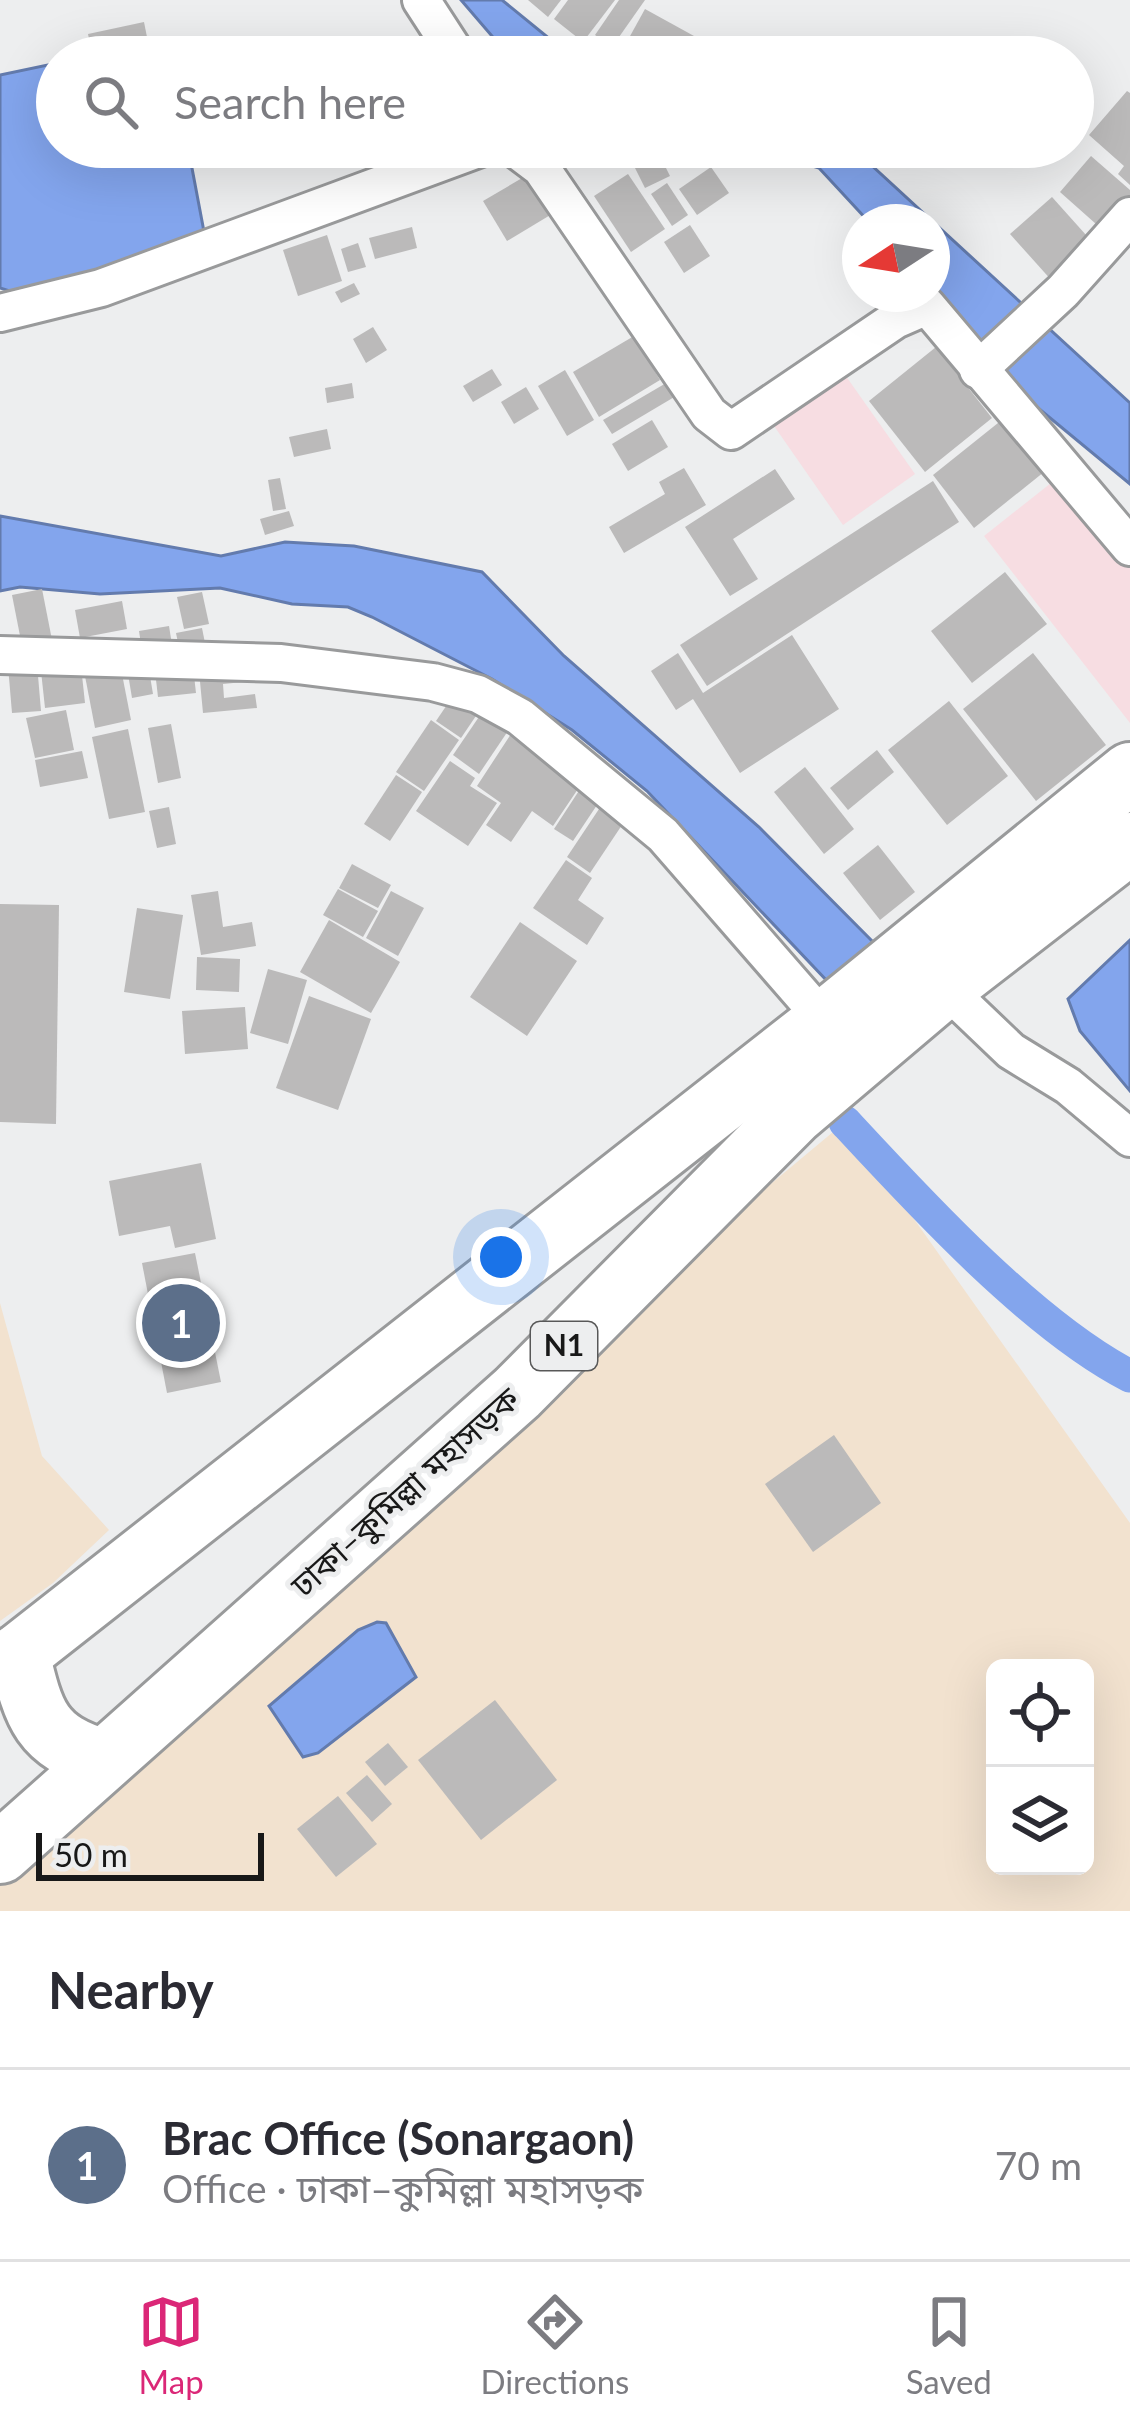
<!DOCTYPE html>
<meta charset="utf-8">
<style>
body{margin:0;font-family:Lato,"Noto Sans Bengali",sans-serif;background:#f7f7f7;color:#2b2b33}
.controls{position:absolute;right:36px;bottom:36px;display:grid;overflow:hidden;border-radius:18px;box-shadow:0 12px 48px #0002}
.controls button{width:108px;height:108px;display:grid;place-items:center;padding:0;border:0;border-bottom:3px solid #e1e1e2;background:#fff;color:#2b2b33;font:60px sans-serif}
.compass{position:absolute;left:842px;top:204px;width:108px;height:108px;border-radius:50%;background:#fff;box-shadow:0 12px 48px #0002;rotate:258deg}
.scale{position:absolute;left:36px;bottom:30px;width:228px;box-sizing:border-box;padding-left:12px;border:6px solid #181818;border-top:0;font-size:33px;line-height:42px;white-space:nowrap;color:#181818;-webkit-text-stroke:9px #edeeef;paint-order:stroke}
.you{position:absolute;left:501px;top:1257px;width:42px;height:42px;margin:-30px;border:9px solid #fff;border-radius:50%;background:#1a73e8;box-shadow:0 0 0 18px #1a73e833}
.badge{display:grid;place-items:center;width:78px;height:78px;border-radius:50%;background:#db2777;color:#fff;font-size:39px;font-weight:700}
.pin{position:absolute;translate:-50% -50%;border:6px solid #fff;box-shadow:0 3px 12px #0006}
.list{margin:0;padding:0;list-style:none}
h2{display:flex;justify-content:space-between;align-items:center;height:156px;margin:0;padding:0 48px;font-size:51px}
h2 small{font-size:39px;font-weight:400;color:#7c7c81}
.list li{display:grid;grid-template-columns:78px 1fr auto;gap:36px;align-items:center;box-sizing:border-box;height:192px;padding:0 48px;border-top:3px solid #e1e1e2}
.list b{display:block;font-size:45px;white-space:nowrap}
.list p{margin:0;font-size:39px;white-space:nowrap;color:#7c7c81}
.list em{font-size:39px;font-style:normal;color:#7c7c81}
.icon{flex:none;width:66px;height:66px;fill:none;stroke:currentColor;stroke-width:2;stroke-linecap:round;stroke-linejoin:round}
.map{position:relative;flex:none;width:1130px;height:1911px;overflow:hidden}
.search{position:absolute;background:#fff;box-shadow:0 12px 48px #0002;left:36px;right:36px;top:36px;height:132px;display:flex;align-items:center;gap:30px;box-sizing:border-box;padding:0 42px;border-radius:66px;color:#7c7c81;font-size:45px}
.sheet{height:348px;background:#fff}
nav{display:flex;justify-content:space-around;align-items:center;box-sizing:border-box;height:168px;border-top:3px solid #e1e1e2;background:#fff;font-size:33px;color:#7c7c81}
nav a{display:grid;justify-items:center;gap:6px}
nav .on{color:#db2777}
.map>svg:first-child{display:block}
.industrial{fill:#f2e2cf;fill-rule:evenodd}
.education{fill:#f7dde2}
.water{fill:#83a5ed;stroke:#637bad;stroke-width:3}
.lines{fill:none;stroke-linecap:round;stroke-linejoin:round}
.canal{stroke:#83a5ed;stroke-width:33}
.building{fill:#bbbaba}
.minor-casing{stroke:#999a9b;stroke-width:42}
.trunk-casing{stroke:#999a9b;stroke-width:66}
.minor{stroke:#fff;stroke-width:36}
.trunk{stroke:#fff;stroke-width:60}
.labels{text-anchor:middle;stroke-width:10;stroke-linejoin:round;paint-order:stroke}
.shield{fill:#edeeef;stroke:#585858;stroke-width:3}
.shield-label{font-size:30px;font-weight:bold;fill:#181818}
.street-label{font-size:33px;fill:#181818;stroke:#edeeef}
</style>
<div class="map">
<svg width="1130" height="1911" viewBox="0 0 1130 1911">
<rect width="100%" height="100%" fill="#edeeef"/>
<!-- industrial -->
<g class="industrial">
<path d="M845 1122 1130 1523V1911H0V1826ZM995 1668H1085V1866H995Z"/>
<path d="M0 1303 42 1456 109 1530 53 1583 0 1621Z"/>
</g>
<!-- education -->
<g class="education">
<path d="M843 372 915 474 843 525 772 423Z"/>
<path d="M1070 468 1130 545V723L984 536Z"/>
</g>
<!-- water -->
<g class="water">
<path d="M461 0H502L551 40 582 57H510Z"/>
<path d="M57 63V147H188L205 237 19 294 0 288V75Z"/>
<path d="M752 147H848L857 152 1130 403V484L997 374 932 294V222H869L819 168Z"/>
<path d="M0 516 221 556 285 542 354 546 482 572 564 656 759 827 881 950 830 984 647 791 572 730 492 679 372 617 348 607 292 604 220 588 100 594 20 587 0 591Z"/>
<path d="M1130 940V1091L1080 1031 1068 999Z"/>
<path d="M377 1622 386 1623 416 1677 318 1753 303 1757 269 1706 358 1630Z"/>
</g>
<g class="lines">
<!-- canal -->
<path class="canal" d="M845 1122C920 1203 1033 1326 1130 1376"/>
</g>
<!-- building -->
<g class="building">
<path d="M528 0H561L548 17Z"/>
<path d="M568 0H615L583 42 554 19Z"/>
<path d="M619 0H645L612 47 595 35Z"/>
<path d="M645 9 694 36 683 57H642L624 47Z"/>
<path d="M144 22 151 57H93L88 34Z"/>
<path d="M704 41 722 52 719 57H694Z"/>
<path d="M1127 91 1130 93V185L1118 174 1124 166 1089 135Z"/>
<path d="M660 156 670 176 645 188 635 168Z"/>
<path d="M1091 156 1130 190V203L1105 232 1060 192Z"/>
<path d="M711 167 729 193 697 215 679 189Z"/>
<path d="M529 174 552 214 507 241 483 201Z"/>
<path d="M628 174 665 229 631 252 594 196Z"/>
<path d="M667 183 688 215 672 226 651 194Z"/>
<path d="M1052 197 1095 245 1053 282 1010 234Z"/>
<path d="M690 225 710 256 684 273 664 242Z"/>
<path d="M412 227 417 248 375 259 369 238Z"/>
<path d="M327 235 342 281 298 296 283 250Z"/>
<path d="M358 243 366 267 348 272 341 249Z"/>
<path d="M354 283 360 294 341 303 335 292Z"/>
<path d="M373 327 387 350 366 363 353 339Z"/>
<path d="M634 336 660 380 599 417 573 372Z"/>
<path d="M936 347 992 418 925 472 869 401Z"/>
<path d="M492 369 502 385 473 402 463 386Z"/>
<path d="M565 370 594 420 567 436 538 386Z"/>
<path d="M673 379 681 393 612 434 603 420Z"/>
<path d="M352 383 354 398 327 403 325 388Z"/>
<path d="M526 387 539 409 514 424 501 402Z"/>
<path d="M1003 419 1044 472 974 528 933 475Z"/>
<path d="M652 420 668 447 628 471 612 444Z"/>
<path d="M327 429 331 449 294 457 289 437Z"/>
<path d="M684 468 706 505 624 553 609 527 665 494 659 482Z"/>
<path d="M775 469 795 499 733 539 758 579 730 596 685 527Z"/>
<path d="M280 478 286 509 273 511 268 480Z"/>
<path d="M933 481 959 522 707 686 680 645Z"/>
<path d="M289 511 294 526 265 535 260 519Z"/>
<path d="M1005 572 1047 624 972 683 931 631Z"/>
<path d="M42 589 53 645 23 651 12 595Z"/>
<path d="M202 592 209 624 184 629 177 597Z"/>
<path d="M122 601 127 629 80 638 75 610Z"/>
<path d="M169 626 173 651 143 657 139 631Z"/>
<path d="M202 628 207 653 181 658 176 633Z"/>
<path d="M792 635 839 709 740 773 693 699 676 710 651 671 678 653 703 693Z"/>
<path d="M1033 653 1106 745 1036 801 963 709Z"/>
<path d="M37 664 41 711 12 713 8 666Z"/>
<path d="M148 664 153 694 132 698 127 668Z"/>
<path d="M252 665 254 681 223 684 224 698 255 694 257 708 203 713 199 671Z"/>
<path d="M81 666 85 703 45 708 41 671Z"/>
<path d="M193 667 196 693 158 697 155 671Z"/>
<path d="M121 669 131 720 95 728 85 676Z"/>
<path d="M457 690 482 707 461 738 436 721Z"/>
<path d="M949 701 1008 776 947 825 888 750Z"/>
<path d="M487 705 514 722 479 774 453 755Z"/>
<path d="M66 710 74 750 35 758 26 718Z"/>
<path d="M431 720 459 740 424 791 396 772Z"/>
<path d="M171 724 181 778 158 783 148 728Z"/>
<path d="M128 729 145 812 109 819 92 737Z"/>
<path d="M511 734 582 783 553 826 532 811 511 842 486 825 501 803 477 786Z"/>
<path d="M877 750 894 772 848 810 830 788Z"/>
<path d="M82 751 88 778 40 787 35 760Z"/>
<path d="M450 761 475 778 470 786 497 803 468 846 416 811Z"/>
<path d="M805 767 854 829 824 854 774 792Z"/>
<path d="M396 775 422 792 390 841 364 824Z"/>
<path d="M584 783 603 796 573 841 554 829Z"/>
<path d="M607 797 630 813 590 873 567 857Z"/>
<path d="M169 807 176 844 157 848 149 811Z"/>
<path d="M878 845 915 892 880 920 843 873Z"/>
<path d="M566 860 592 878 578 900 604 918 587 945 533 908Z"/>
<path d="M352 864 391 885 378 908 339 888Z"/>
<path d="M338 889 378 911 363 937 323 915Z"/>
<path d="M218 891 223 927 252 922 256 946 201 955 191 895Z"/>
<path d="M391 891 424 908 398 956 366 938Z"/>
<path d="M0 904 59 905 56 1124 0 1122Z"/>
<path d="M137 908 183 915 170 999 124 992Z"/>
<path d="M329 920 400 962 371 1013 300 972Z"/>
<path d="M520 922 577 961 527 1036 470 997Z"/>
<path d="M197 957 240 959 239 992 196 990Z"/>
<path d="M268 969 307 980 288 1044 250 1033Z"/>
<path d="M309 996 371 1019 338 1110 276 1088Z"/>
<path d="M245 1007 248 1049 185 1054 182 1011Z"/>
<path d="M201 1163 216 1239 175 1248 170 1226 119 1236 109 1181Z"/>
<path d="M195 1253 221 1382 167 1393 142 1263Z"/>
<path d="M834 1435 881 1503 813 1552 765 1484Z"/>
<path d="M495 1700 557 1780 481 1840 418 1760Z"/>
<path d="M388 1743 408 1767 385 1786 365 1762Z"/>
<path d="M367 1775 392 1804 372 1822 346 1793Z"/>
<path d="M338 1796 377 1844 336 1877 297 1829Z"/>
</g>
<g class="lines">
<defs>
<g id="minor">
<path d="M421 0 458 57"/>
<path d="M513 147 541 168 709 414 731 431 895 320 927 306 1130 547"/>
<path d="M0 313 101 288 483 147"/>
<path d="M978 370 1063 291 1130 216"/>
<path d="M0 655 281 663 433 682 478 694 520 717 663 835 825 1021"/>
<path d="M944 987 1011 1051 1068 1086 1130 1138"/>
</g>
<g id="trunk">
<path d="M19 1654C34 1716 40 1741 104 1760"/>
<path d="M0 1669 825 1021 1130 773"/>
<path d="M0 1853 517 1393 794 1114 944 987 1130 843"/>
</g>
</defs>
<!-- minor casing -->
<use href="#minor" class="minor-casing"/>
<!-- trunk casing -->
<use href="#trunk" class="trunk-casing"/>
<!-- minor -->
<use href="#minor" class="minor"/>
<!-- trunk -->
<use href="#trunk" class="trunk"/>
</g>
<g class="labels">
<!-- shield labels -->
<rect class="shield" x="531" y="1322" width="66" height="48" rx="9"/>
<g class="shield-label">
<text x="564" y="1356">N1</text>
</g>
<!-- street labels -->
<g class="street-label">
<text transform="translate(405 1492) rotate(-42)" y="12">ঢাকা–কুমিল্লা মহাসড়ক</text>
</g>
</g>
</svg>
<div class="controls">
<button><svg class="icon" aria-label="locate" viewBox="0 0 24 24"><circle cx="12" cy="12" r="6"/><path d="M12 2v4M12 18v4M2 12h4M18 12h4"/></svg></button>
<button><svg class="icon" aria-label="layers" viewBox="0 0 24 24"><path d="M12 4l9 5-9 5-9-5zM3 14l9 5 9-5"/></svg></button>
</div>
<svg class="compass" viewBox="-18 -18 36 36"><path d="M0-13l5 13h-10z" fill="#e53935"/><path d="M0 13l5-13h-10z" fill="#7c7c81"/></svg>
<div class="scale">50 m</div>
<div class="you"></div>
<div class="pin badge" style="left:181px;top:1323px;background:#5c6f8a">1</div>
<div class="search"><svg class="icon" aria-label="search" viewBox="0 0 24 24"><circle cx="10" cy="10" r="6"/><path d="M15 15l6 6"/></svg>Search here</div>
</div>
<section class="sheet">
<h2>Nearby<small></small></h2>
<ul class="list">
<li><span class="badge" style="background:#5c6f8a">1</span><div><b>Brac Office (Sonargaon)</b><p>Office · ঢাকা–কুমিল্লা মহাসড়ক</p></div><em>70 m</em></li>
</ul>
</section>
<nav>
<a class="on"><svg class="icon" aria-label="map" viewBox="0 0 24 24"><path d="M3 6l6-2 6 2 6-2v14l-6 2-6-2-6 2zM9 4v14M15 6v14"/></svg>Map</a>
<a><svg class="icon" aria-label="directions" viewBox="0 0 24 24"><path d="M12 3l9 9-9 9-9-9zM9 14v-3h6M13 9l2 2-2 2"/></svg>Directions</a>
<a><svg class="icon" aria-label="saved" viewBox="0 0 24 24"><path d="M7 4h10v16l-5-4-5 4z"/></svg>Saved</a>
</nav>
